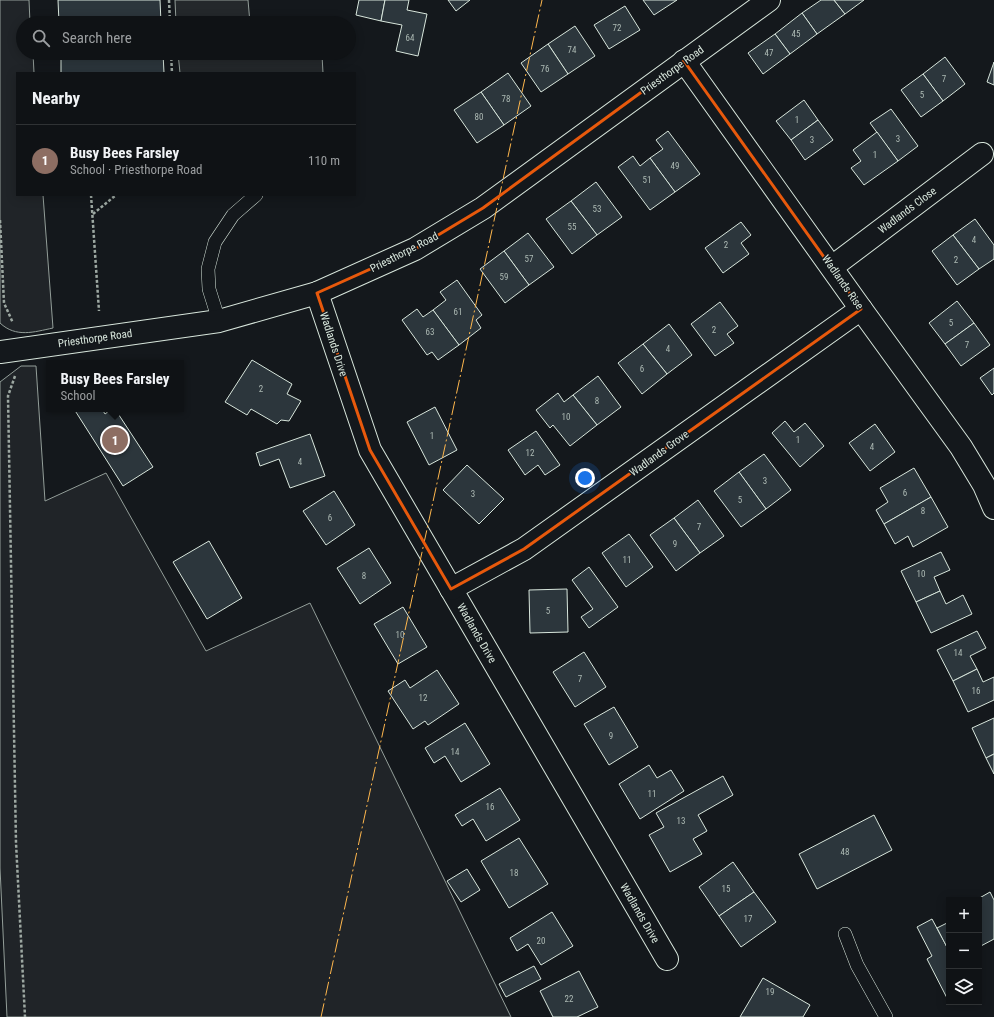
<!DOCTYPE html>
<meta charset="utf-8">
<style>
body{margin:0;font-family:"Roboto Condensed",sans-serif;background:#1d2022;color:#f1f3f6}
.controls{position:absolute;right:12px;bottom:12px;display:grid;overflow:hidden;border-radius:0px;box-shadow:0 2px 10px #0003}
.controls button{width:36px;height:36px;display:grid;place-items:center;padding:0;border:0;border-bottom:1px solid #2f3234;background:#0f1215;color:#f1f3f6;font:20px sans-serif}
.you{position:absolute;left:585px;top:478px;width:14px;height:14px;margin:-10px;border:3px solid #fff;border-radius:50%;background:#1a73e8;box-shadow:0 0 0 6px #1a73e833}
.badge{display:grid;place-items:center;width:26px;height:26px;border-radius:50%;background:#ffb74d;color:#fff;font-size:13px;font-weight:700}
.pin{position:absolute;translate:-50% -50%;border:2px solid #fff;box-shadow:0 1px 4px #0006}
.popup{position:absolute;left:46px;top:360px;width:138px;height:52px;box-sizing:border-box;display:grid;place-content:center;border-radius:0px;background:#0f1215;filter:drop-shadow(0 1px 3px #0005);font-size:13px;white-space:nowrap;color:#9b9ea0}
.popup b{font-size:15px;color:#f1f3f6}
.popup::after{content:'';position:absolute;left:50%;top:100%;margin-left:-8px;border:8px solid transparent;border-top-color:#0f1215}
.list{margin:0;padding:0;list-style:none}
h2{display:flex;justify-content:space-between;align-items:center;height:52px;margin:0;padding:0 16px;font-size:17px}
h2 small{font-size:13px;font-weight:400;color:#9b9ea0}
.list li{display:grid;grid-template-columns:26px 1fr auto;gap:12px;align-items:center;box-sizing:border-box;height:72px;padding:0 16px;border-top:1px solid #2f3234}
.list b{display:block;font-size:15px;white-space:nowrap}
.list p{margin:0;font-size:13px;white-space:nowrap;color:#9b9ea0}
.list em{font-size:13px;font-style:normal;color:#9b9ea0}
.icon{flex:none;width:22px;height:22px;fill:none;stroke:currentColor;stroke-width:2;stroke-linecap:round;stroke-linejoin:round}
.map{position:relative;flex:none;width:994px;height:1017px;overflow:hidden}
.search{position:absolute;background:#0f1215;box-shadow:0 2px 10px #0003;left:16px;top:16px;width:340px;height:44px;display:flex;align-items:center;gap:10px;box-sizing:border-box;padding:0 14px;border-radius:22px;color:#9b9ea0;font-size:15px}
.panel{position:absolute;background:#0f1215;box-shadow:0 2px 10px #0003;left:16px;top:72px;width:340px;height:124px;border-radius:0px}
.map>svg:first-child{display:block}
.green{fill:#202428;stroke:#939e99}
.parking{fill:#24282b;stroke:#939e99}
.building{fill:#2c363c;stroke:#d8e6dc}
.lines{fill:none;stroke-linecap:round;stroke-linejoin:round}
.lane-casing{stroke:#d8e6dc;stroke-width:14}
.street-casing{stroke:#d8e6dc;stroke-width:24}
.path{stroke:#9da8a2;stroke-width:2.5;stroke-dasharray:3 2;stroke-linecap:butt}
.lane{stroke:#14181c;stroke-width:13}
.street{stroke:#14181c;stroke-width:22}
.power{stroke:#ffb74d;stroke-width:1;stroke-dasharray:14 3 2 3;stroke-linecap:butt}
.marked{fill:none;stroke:#e8590c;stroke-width:3;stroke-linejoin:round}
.labels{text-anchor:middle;stroke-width:3;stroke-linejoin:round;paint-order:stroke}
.number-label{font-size:9px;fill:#adbab4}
.street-label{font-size:11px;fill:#d8e6dc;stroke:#14181c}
</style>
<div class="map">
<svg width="994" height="1017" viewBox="0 0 994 1017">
<rect width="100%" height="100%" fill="#14181c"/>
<!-- green -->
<g class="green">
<path d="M0 0H29L30 23H23V53H33L34 73H17V195H43L53 328C34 332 16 338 0 323Z"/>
<path d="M21 366H36L45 501 106 473 206 651 310 603 511 1017H7L0 868V382Z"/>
</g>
<!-- parking -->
<g class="parking">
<path d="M175 0H248L250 23H176Z"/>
<path d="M178 53H300L301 57 322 55 323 73H180Z"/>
</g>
<!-- building -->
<g class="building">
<path d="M58 0H160L161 23H59Z"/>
<path d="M359 0H385L381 21 356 15Z"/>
<path d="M385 0H409L407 10 427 14 418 56 396 51 402 25 381 21Z"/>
<path d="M448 0H470L456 11Z"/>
<path d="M643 0H677L654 15Z"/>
<path d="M821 0H834L845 14 817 34 802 13Z"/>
<path d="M834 0H864L845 14Z"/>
<path d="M625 6 640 30 609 49 594 25Z"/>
<path d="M802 13 817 34 790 54 775 34Z"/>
<path d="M575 26 595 56 568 74 548 44Z"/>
<path d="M775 34 790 54 763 74 748 53Z"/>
<path d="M548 44 568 74 541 92 521 63Z"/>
<path d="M61 53H163L164 73H61Z"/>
<path d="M945 57 965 84 943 101 923 74Z"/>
<path d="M994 62V85L987 82Z"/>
<path d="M508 73 531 106 504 125 481 92Z"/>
<path d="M923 74 943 101 921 117 901 90Z"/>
<path d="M481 92 504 125 477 143 454 110Z"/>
<path d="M804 100 818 120 791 140 776 121Z"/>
<path d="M891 109 918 146 898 161 870 123Z"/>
<path d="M818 120 833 140 805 160 791 140Z"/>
<path d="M668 131 700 174 675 192 650 158 663 149 656 140Z"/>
<path d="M877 132 898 161 864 185 851 168 861 161 853 150Z"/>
<path d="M633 156 640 166 650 158 675 192 650 210 618 167Z"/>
<path d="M596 182 622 217 597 235 571 201Z"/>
<path d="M571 201 597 235 572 254 546 219Z"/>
<path d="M975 219 994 245V259L979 269 953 235Z"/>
<path d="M741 222 751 235 741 243 749 254 723 273 705 248Z"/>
<path d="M528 233 554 267 529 285 504 251Z"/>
<path d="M953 235 979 269 957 285 932 251Z"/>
<path d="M504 251 529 285 505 303 480 269Z"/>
<path d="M457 280 482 315 476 320 481 328 459 345 433 310 446 300 440 292Z"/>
<path d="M957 301 974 323 945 344 929 323Z"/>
<path d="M720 302 738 326 727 334 734 343 715 356 691 324Z"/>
<path d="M417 309 423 317 433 310 459 345 438 360 432 352 427 355 402 320Z"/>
<path d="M974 323 990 345 961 366 945 344Z"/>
<path d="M669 324 692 355 667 374 643 344Z"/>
<path d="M643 344 667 374 642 394 618 363Z"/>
<path d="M252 360 292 384 287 394 301 401 289 421 281 420 277 424 251 409 247 415 225 402Z"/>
<path d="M994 368V393L992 395 980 378Z"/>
<path d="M598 376 621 407 597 425 573 395Z"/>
<path d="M558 393 564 402 573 395 597 425 570 446 553 425 550 428 536 410Z"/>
<path d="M435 407 457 450 429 465 407 422Z"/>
<path d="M74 409H102L105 414 112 409H115L153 467 123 486Z"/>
<path d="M785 421 794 432 805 423 824 446 800 467 772 433Z"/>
<path d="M875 424 895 452 870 471 849 443Z"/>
<path d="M536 431 560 465 545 475 538 465 525 475 508 450Z"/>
<path d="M310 434 325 476 290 488 279 459 260 466 256 453Z"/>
<path d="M764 454 791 490 766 509 739 472Z"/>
<path d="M467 465 504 499 479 524 443 490Z"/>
<path d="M914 468 931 497 884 524 876 510 888 502 880 488Z"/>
<path d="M739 472 766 509 741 527 714 491Z"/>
<path d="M334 491 355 525 326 545 303 511Z"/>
<path d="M931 497 948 527 913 547 908 536 895 544 884 524Z"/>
<path d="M698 500 724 536 700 553 674 518Z"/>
<path d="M674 518 700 553 676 571 650 535Z"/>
<path d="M629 534 653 567 626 587 602 553Z"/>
<path d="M209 541 242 598 207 619 173 562Z"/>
<path d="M369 548 391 583 360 604 337 568Z"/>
<path d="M941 552 950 570 934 577 940 591 916 602 901 571Z"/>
<path d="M589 567 618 607 589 628 581 617 593 609 572 580Z"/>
<path d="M567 589 568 632 530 633 529 590Z"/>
<path d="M940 591 946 604 963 595 972 614 931 633 916 602Z"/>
<path d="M403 607 427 647 398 664 374 624Z"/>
<path d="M977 631 986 648 970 656 977 669 953 681 937 650Z"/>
<path d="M584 652 606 687 575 707 553 672Z"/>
<path d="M977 669 983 682 994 677V700L968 712 953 681Z"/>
<path d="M437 670 459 704 428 725 425 721 413 729 388 691 405 680 410 688Z"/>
<path d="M614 707 638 747 609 765 584 724Z"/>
<path d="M994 718V754L986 758 972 728Z"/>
<path d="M465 723 490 764 461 782 445 756 434 763 425 748Z"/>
<path d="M994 754V774L986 758Z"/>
<path d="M649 765 657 778 671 770 684 791 640 819 619 784Z"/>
<path d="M723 776 733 795 698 815 707 831 693 839 702 854 670 872 649 835 664 827 656 813Z"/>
<path d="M500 788 520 820 486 841 473 819 462 826 455 815Z"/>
<path d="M874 815 892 850 817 889 799 854Z"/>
<path d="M519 838 548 884 509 908 481 861Z"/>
<path d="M733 862 754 892 719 916 699 887Z"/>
<path d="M467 869 480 890 461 902 447 881Z"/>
<path d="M754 892 776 922 741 947 719 916Z"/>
<path d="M990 892 994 900V939L979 947V900H976Z"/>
<path d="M552 912 573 946 541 965 528 944 517 951 510 938Z"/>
<path d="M932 919 949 951 948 1000 927 959 932 956 917 927Z"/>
<path d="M949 922V951L937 928Z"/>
<path d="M534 966 541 979 506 997 499 984Z"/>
<path d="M579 971 598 1007 577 1017H553L540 991Z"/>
<path d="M763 978 810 1005 803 1017H740Z"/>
</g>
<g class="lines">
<defs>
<g id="lane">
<path d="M219 321 209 289 208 269 215 242 233 215 256 195"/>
<path d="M845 934 857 965 886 1017"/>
</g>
<g id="street">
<path d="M684 61 861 309 961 447 984 485 994 508"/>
<path d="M832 267 982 154"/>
<path d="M317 293 370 450 667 959"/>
<path d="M0 352 219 321 317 293 415 249 483 208 769 0"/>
<path d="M451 589 524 549 861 309"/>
</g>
</defs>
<!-- lane casing -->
<use href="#lane" class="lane-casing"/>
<!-- street casing -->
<use href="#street" class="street-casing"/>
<!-- path -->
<g class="path">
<path d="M169 0 170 23"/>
<path d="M171 53 172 73"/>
<path d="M91 195 99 311"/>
<path d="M93 214 116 195"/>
<path d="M0 220 4 303 13 323"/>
<path d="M15 376 8 396 16 843 25 1017"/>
</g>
<!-- lane -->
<use href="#lane" class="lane"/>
<!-- street -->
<use href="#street" class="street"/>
<!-- power -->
<path class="power" d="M321 1017 542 0"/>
</g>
<!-- marked area -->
<path class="marked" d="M684 61 861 309 524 549 451 589 370 450 317 293 415 249 483 208Z"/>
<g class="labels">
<!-- number labels -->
<g class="number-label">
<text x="617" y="31">72</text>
<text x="796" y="37">45</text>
<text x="410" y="41">64</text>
<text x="572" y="53">74</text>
<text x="769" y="56">47</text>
<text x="545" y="72">76</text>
<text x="944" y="82">7</text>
<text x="922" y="98">5</text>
<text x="506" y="102">78</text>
<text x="479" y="120">80</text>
<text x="797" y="123">1</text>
<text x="898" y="142">3</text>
<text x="812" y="143">3</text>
<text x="875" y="158">1</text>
<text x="675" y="169">49</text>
<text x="647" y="183">51</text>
<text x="597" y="212">53</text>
<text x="572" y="230">55</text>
<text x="974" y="243">4</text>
<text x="726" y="248">2</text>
<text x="529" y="262">57</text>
<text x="956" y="263">2</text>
<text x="504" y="280">59</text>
<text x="458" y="315">61</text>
<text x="951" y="326">5</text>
<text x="714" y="333">2</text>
<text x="430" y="335">63</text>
<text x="967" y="348">7</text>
<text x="668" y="352">4</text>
<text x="642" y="372">6</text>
<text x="261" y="392">2</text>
<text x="597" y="404">8</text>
<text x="566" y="420">10</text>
<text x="432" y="439">1</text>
<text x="798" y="443">1</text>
<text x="872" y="450">4</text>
<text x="530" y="456">12</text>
<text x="300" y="465">4</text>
<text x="765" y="484">3</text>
<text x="905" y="496">6</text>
<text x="473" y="497">3</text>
<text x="740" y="503">5</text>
<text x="923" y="514">8</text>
<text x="330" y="521">6</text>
<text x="699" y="530">7</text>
<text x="675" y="547">9</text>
<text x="627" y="563">11</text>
<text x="921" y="577">10</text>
<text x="364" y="579">8</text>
<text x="548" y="614">5</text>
<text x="400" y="638">10</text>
<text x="958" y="656">14</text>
<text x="580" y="682">7</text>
<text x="976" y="694">16</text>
<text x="423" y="701">12</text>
<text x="611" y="739">9</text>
<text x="455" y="755">14</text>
<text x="652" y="797">11</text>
<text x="490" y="810">16</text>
<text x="681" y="824">13</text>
<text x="845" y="855">48</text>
<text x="514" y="876">18</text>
<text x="726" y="892">15</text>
<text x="748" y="922">17</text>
<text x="541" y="944">20</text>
<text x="770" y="995">19</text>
<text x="569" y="1002">22</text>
</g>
<!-- street labels -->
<g class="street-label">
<text transform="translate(672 70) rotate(-36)" y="4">Priesthorpe Road</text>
<text transform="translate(907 210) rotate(-37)" y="4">Wadlands Close</text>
<text transform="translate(404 252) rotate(-27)" y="4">Priesthorpe Road</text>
<text transform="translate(843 282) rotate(55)" y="4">Wadlands Rise</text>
<text transform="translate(95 338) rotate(-8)" y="4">Priesthorpe Road</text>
<text transform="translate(334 344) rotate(72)" y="4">Wadlands Drive</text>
<text transform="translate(659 453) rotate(-36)" y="4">Wadlands Grove</text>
<text transform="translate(477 633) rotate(60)" y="4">Wadlands Drive</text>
<text transform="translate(640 913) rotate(60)" y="4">Wadlands Drive</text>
</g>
</g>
</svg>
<div class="controls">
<button>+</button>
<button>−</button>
<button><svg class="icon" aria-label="layers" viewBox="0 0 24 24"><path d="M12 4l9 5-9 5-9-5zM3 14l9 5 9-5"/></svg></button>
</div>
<div class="you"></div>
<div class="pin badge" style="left:115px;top:440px;background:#8d6e63">1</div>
<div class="popup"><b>Busy Bees Farsley</b>School</div>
<div class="search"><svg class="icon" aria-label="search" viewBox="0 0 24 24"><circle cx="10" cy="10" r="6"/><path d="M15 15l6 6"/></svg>Search here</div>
<section class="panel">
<h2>Nearby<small></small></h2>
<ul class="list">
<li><span class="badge" style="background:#8d6e63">1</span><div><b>Busy Bees Farsley</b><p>School · Priesthorpe Road</p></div><em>110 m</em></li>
</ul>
</section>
</div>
